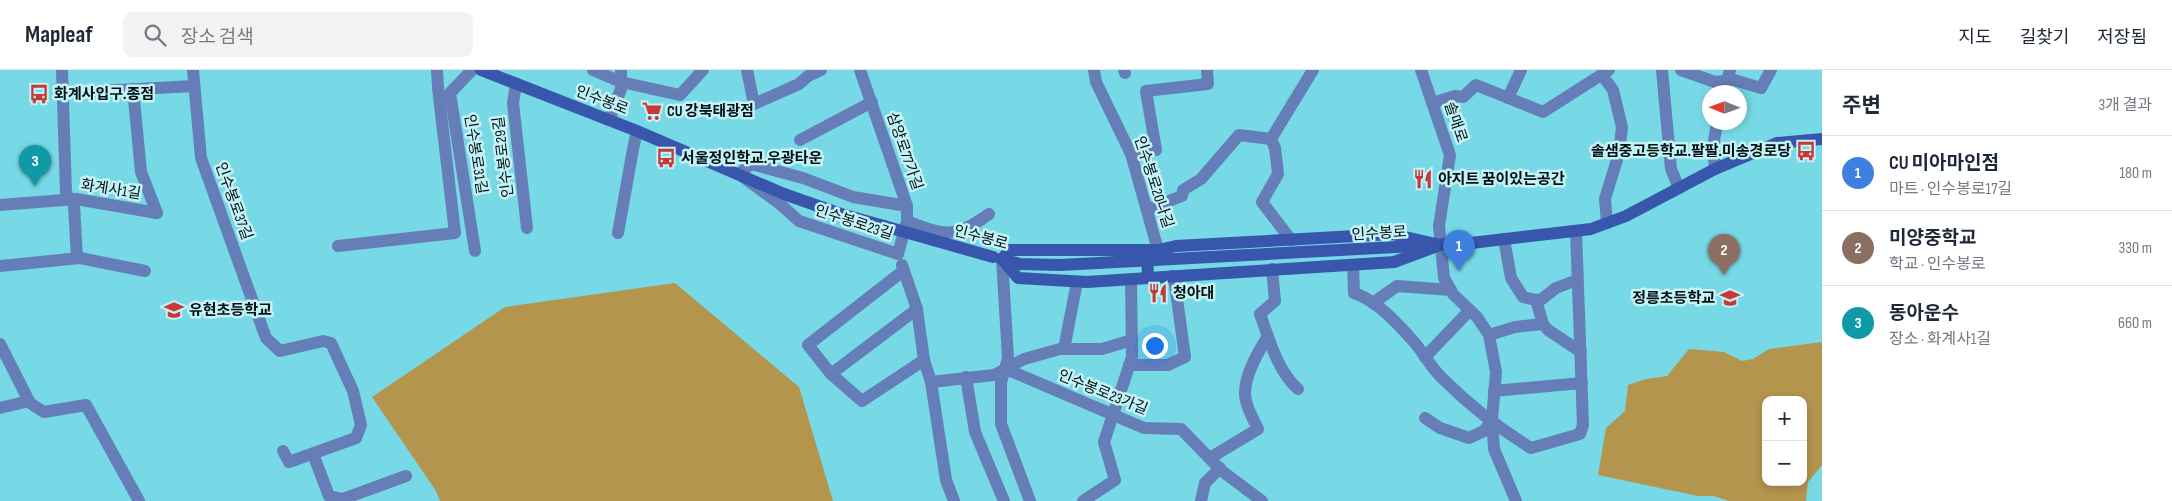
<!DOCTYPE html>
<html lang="ko">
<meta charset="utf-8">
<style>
body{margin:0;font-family:"Sofia Sans Condensed","Noto Sans KR",sans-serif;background:#f2f2f3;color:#1f2937}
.controls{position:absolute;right:15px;bottom:15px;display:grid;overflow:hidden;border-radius:10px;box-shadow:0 2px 8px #0003}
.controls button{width:45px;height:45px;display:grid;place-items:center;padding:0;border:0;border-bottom:1px solid #e0e1e3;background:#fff;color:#1f2937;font:25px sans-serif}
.compass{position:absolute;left:1702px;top:15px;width:45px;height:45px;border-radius:50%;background:#fff;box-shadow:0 2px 8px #0003;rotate:271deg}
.you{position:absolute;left:1154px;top:275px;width:18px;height:18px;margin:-12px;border:4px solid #fff;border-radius:50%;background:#1a73e8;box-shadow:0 0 0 8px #1a73e833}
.badge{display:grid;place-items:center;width:32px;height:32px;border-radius:50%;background:#2563eb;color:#fff;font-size:16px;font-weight:700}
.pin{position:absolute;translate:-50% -41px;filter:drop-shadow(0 1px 2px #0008)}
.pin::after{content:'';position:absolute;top:26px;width:18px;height:15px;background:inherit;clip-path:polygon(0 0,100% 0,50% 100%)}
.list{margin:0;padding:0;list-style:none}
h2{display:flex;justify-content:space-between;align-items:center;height:65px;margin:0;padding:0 20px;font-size:21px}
h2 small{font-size:16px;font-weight:400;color:#747a83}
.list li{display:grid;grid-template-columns:32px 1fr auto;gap:15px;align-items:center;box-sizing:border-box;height:75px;padding:0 20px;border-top:1px solid #e0e1e3}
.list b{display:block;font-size:19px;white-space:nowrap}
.list p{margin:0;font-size:16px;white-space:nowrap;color:#747a83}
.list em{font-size:16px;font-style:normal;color:#747a83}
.icon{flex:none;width:28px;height:28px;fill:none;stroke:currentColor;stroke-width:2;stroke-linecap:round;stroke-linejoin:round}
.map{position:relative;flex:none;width:1822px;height:431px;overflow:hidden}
header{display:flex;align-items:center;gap:30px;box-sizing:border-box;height:70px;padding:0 25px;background:#fff;border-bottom:1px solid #e0e1e3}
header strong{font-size:24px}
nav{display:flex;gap:28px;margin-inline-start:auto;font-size:18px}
.search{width:350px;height:45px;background:#f2f2f3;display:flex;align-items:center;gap:12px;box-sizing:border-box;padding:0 18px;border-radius:10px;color:#747a83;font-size:19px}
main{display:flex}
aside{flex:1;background:#fff}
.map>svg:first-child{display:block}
.green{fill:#b4954e;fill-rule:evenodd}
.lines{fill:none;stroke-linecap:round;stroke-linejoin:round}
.street{stroke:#667eb8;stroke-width:12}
.secondary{stroke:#3857ac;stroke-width:12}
.secondary-bridge{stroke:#3857ac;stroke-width:12}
.labels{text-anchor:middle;stroke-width:5;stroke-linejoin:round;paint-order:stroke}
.poi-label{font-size:15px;font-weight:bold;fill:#001012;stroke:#c4f2f7;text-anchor:start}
.street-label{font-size:15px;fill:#001012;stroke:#c4f2f7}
</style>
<header>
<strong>Mapleaf</strong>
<div class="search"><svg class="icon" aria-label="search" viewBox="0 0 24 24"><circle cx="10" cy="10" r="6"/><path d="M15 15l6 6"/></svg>장소 검색</div>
<nav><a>지도</a><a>길찾기</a><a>저장됨</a></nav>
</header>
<main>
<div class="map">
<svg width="1822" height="431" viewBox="0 0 1822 431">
<rect width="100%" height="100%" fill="#76d9e5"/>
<!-- green -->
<g class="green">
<path d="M675 213 799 317 833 431H440L436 421 372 327 505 237Z"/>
<path d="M1822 272V395L1808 412 1806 431H1729L1713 426H1698L1598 405 1606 358 1625 341 1628 315 1646 309 1667 306 1689 279 1724 282 1742 291 1753 289 1769 279ZM1766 330H1803V412H1766Z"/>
</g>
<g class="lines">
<!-- street -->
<g class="street">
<path d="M62 0 66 123 74 135 77 188"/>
<path d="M193 0 201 88 266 268 280 281 323 271 331 273 353 321 361 355 356 368 289 392 283 381"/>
<path d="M472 0 450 23 475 181"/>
<path d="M593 0 621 12 680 25 703 0"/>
<path d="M747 0 754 34 799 14 808 6 821 0"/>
<path d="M860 0 907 136V151L898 184"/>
<path d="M1094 0 1096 12 1131 84 1158 180"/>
<path d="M1124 0 1125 3"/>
<path d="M1421 0 1450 85 1439 156 1444 208 1453 224 1477 247 1489 265 1496 302 1492 350 1494 379 1516 431"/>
<path d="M1662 0 1671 99 1679 118"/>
<path d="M1681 0 1715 12 1734 10 1761 18 1771 0"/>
<path d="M1602 5 1613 20 1622 57 1619 83 1605 129 1607 153"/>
<path d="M516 14 513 33 527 158"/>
<path d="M133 19 141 102 157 143"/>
<path d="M1723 22 1730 0"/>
<path d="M63 23 194 16"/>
<path d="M1508 28 1521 0"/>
<path d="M1432 33 1455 26 1463 27 1476 15 1543 42 1609 0"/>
<path d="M609 50 621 19V0"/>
<path d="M1271 69 1275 78 1278 104 1262 132 1291 170"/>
<path d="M1271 69 1313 0"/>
<path d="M800 70 872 32"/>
<path d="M1130 82 1156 80 1146 21 1208 14 1207 0"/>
<path d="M1715 99 1713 78 1717 52"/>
<path d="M0 135 76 129 157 143"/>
<path d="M1148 139 1182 126 1183 120 1201 109 1239 65 1271 69"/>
<path d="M907 151C946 166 954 169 989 144"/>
<path d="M618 163 633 79 637 61"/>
<path d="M1504 169 1511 208 1523 227 1536 230 1543 254 1548 260 1581 282"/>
<path d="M338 176 455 163 438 18 437 0"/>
<path d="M898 184 799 151 780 134 739 104 751 94 803 108 853 127 907 136"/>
<path d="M1002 189 1008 288 1001 313V354L1030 431"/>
<path d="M902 195 917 239 924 290 931 312 946 410 954 431"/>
<path d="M1353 195 1354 223C1378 231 1399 255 1415 273 1424 284 1431 297 1441 307 1466 332 1500 359 1531 378L1580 364 1583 355 1576 161"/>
<path d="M0 196 80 188 145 201"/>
<path d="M1272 199 1275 231 1260 244C1269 269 1278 302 1298 319"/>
<path d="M903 201 808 275 831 304 862 331 924 290"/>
<path d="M1536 230 1542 229 1556 218 1577 210"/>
<path d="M1373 233 1397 216 1451 220"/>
<path d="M1489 265 1515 257 1543 254"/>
<path d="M0 274 30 333 44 342 86 335 139 431"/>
<path d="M1064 279 1077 212"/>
<path d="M1425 287 1470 240"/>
<path d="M1129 295H1168L1185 287 1175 214 1172 206"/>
<path d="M1006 299 1144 358 1181 359 1222 401 1262 431"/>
<path d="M831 304 917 239"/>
<path d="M966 307 975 362 1004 431"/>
<path d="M931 312 994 305 1024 289 1060 279H1102L1132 270"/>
<path d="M1494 321 1582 313"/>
<path d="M0 338 29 331"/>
<path d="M1425 348 1440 358 1469 368 1484 361 1492 350"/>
<path d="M313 384 329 426 343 429 406 406"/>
<path d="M1210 388 1258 359C1253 348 1246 338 1245 325 1244 306 1258 282 1268 266"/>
<path d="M1083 431 1115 410 1104 372 1132 287 1131 209"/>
<path d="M1201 431 1205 413 1220 398"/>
</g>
<!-- secondary -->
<g class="secondary">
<path d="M481 0 637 61 784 124 841 144 884 156"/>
<path d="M1392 164 1440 175 1394 192 1379 193 1087 212 1018 208 1002 189 1010 180H1158L1176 176Z"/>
<path d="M1001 189 1020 194 1060 195 1471 173 1591 159 1626 146 1715 99 1777 73 1822 69"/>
</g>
<!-- secondary-bridge -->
<g class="secondary-bridge">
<path d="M884 156 993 187"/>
<path d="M1147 180 1148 208"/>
</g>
</g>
<!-- icons -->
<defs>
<symbol id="bus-bare" viewBox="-9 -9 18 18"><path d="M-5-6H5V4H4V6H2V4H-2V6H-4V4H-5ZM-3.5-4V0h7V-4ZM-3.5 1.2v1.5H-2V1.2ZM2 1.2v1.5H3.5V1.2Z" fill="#c73937" stroke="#c4f2f7" stroke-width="2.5" paint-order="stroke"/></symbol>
<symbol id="supermarket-bare" viewBox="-9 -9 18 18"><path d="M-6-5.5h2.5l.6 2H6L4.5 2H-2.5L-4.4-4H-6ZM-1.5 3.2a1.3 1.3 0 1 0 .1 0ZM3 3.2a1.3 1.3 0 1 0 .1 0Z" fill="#c73937" stroke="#c4f2f7" stroke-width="2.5" paint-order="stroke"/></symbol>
<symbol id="restaurant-bare" viewBox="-9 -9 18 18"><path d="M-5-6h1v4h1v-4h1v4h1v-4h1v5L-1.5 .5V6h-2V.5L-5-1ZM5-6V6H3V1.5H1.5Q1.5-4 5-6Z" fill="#c73937" stroke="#c4f2f7" stroke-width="2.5" paint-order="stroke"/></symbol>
<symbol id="school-bare" viewBox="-9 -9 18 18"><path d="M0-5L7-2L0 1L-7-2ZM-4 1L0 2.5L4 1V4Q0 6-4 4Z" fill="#c73937" stroke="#c4f2f7" stroke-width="2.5" paint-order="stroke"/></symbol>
</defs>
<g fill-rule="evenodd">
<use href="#bus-bare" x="25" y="10" width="28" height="28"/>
<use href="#supermarket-bare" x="638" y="27" width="28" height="28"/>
<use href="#bus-bare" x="1792" y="67" width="28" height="28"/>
<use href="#bus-bare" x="652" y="74" width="28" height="28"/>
<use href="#restaurant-bare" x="1409" y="95" width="28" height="28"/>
<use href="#restaurant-bare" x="1144" y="209" width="28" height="28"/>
<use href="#school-bare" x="1716" y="214" width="28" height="28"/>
<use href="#school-bare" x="160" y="226" width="28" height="28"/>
</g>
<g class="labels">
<!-- poi labels -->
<g class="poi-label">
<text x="54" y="29">화계사입구.종점</text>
<text x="667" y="46">CU 강북태광점</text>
<text x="1791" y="86" text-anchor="end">솔샘중고등학교.팔팔.미송경로당</text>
<text x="681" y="93">서울정인학교.우광타운</text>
<text x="1438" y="114">아지트 꿈이있는공간</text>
<text x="1173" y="228">청아대</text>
<text x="1715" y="233" text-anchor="end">정릉초등학교</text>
<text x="189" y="245">유현초등학교</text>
</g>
<!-- street labels -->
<g class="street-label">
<text transform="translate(602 30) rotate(21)" y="5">인수봉로</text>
<text transform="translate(1456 52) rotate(71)" y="5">솔매로</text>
<text transform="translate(905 81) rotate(71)" y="5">삼양로77가길</text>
<text transform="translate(476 84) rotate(81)" y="5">인수봉로31길</text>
<text transform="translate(503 87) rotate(-97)" y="5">인수봉로29길</text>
<text transform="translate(1154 112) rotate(72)" y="5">인수봉로20나길</text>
<text transform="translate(111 119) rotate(9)" y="5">화계사1길</text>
<text transform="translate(234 131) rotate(70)" y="5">인수봉로37길</text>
<text transform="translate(854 152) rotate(18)" y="5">인수봉로23길</text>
<text transform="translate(1379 163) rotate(-3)" y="5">인수봉로</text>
<text transform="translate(981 167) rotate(15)" y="5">인수봉로</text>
<text transform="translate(1103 322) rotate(22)" y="5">인수봉로23가길</text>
</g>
</g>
</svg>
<div class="controls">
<button>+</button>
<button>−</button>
</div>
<svg class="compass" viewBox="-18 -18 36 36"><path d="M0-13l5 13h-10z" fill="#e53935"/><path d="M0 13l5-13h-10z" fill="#747a83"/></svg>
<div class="you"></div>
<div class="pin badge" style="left:1459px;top:201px;background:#3f7fe0">1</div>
<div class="pin badge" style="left:1724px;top:205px;background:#8d6e63">2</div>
<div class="pin badge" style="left:35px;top:116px;background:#0f9aa8">3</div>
</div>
<aside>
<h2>주변<small>3개 결과</small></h2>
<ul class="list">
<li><span class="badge" style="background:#3f7fe0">1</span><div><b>CU 미아마인점</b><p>마트 · 인수봉로17길</p></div><em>180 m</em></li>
<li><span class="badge" style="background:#8d6e63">2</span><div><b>미양중학교</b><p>학교 · 인수봉로</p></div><em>330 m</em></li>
<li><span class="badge" style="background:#0f9aa8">3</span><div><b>동아운수</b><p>장소 · 화계사1길</p></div><em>660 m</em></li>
</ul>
</aside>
</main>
